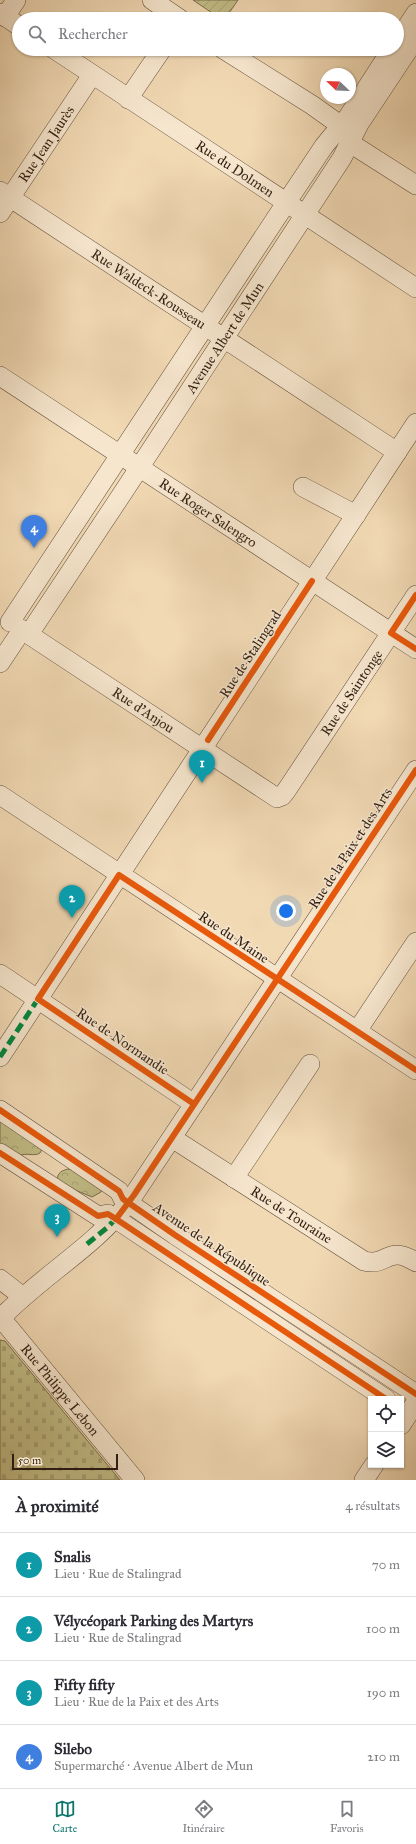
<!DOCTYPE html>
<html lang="fr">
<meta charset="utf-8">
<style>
body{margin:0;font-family:"IM FELL Great Primer",serif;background:#f7f7f7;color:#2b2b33}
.controls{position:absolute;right:12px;bottom:12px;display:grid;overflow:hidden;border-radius:0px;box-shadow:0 1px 3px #0004}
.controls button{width:36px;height:36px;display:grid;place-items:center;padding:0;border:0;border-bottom:1px solid #e1e1e2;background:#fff;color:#2b2b33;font:20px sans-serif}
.compass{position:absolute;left:320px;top:68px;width:36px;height:36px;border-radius:50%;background:#fff;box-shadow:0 1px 3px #0004;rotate:293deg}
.scale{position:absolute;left:12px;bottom:10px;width:106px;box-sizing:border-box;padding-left:4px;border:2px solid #321f12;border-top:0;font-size:11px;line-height:14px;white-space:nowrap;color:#321f12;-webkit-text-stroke:3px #f6e6ce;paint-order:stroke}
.you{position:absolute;left:286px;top:911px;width:14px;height:14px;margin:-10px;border:3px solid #fff;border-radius:50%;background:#1a73e8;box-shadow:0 0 0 6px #1a73e833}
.badge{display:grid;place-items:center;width:26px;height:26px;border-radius:50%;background:#0f766e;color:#fff;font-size:13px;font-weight:700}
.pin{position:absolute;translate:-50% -33px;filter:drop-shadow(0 1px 2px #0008)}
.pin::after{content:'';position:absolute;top:21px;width:14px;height:12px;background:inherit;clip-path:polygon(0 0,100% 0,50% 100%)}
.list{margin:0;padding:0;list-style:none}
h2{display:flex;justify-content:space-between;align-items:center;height:52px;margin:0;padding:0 16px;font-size:17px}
h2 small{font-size:13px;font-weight:400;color:#7c7c81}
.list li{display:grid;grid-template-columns:26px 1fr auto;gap:12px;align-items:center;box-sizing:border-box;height:64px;padding:0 16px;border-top:1px solid #e1e1e2}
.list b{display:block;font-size:15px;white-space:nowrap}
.list p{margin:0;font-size:13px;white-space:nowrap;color:#7c7c81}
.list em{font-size:13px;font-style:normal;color:#7c7c81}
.icon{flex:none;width:22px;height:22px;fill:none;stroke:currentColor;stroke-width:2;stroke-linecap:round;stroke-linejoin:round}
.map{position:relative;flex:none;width:416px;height:1480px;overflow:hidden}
.search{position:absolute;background:#fff;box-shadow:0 1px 3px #0004;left:12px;right:12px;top:12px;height:44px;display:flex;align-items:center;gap:10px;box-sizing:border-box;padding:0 14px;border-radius:22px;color:#7c7c81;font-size:15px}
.sheet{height:308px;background:#fff}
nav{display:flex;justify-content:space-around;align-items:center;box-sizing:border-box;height:56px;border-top:1px solid #e1e1e2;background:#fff;font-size:11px;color:#7c7c81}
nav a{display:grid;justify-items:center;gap:2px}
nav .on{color:#0f766e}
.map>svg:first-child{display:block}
.cemetery{fill:url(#cemetery-stones);stroke:#7a6e4c}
.park{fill:url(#park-crowns);stroke:#7a6e4c}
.garden{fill:url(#garden-furrows);stroke:#7a6e4c}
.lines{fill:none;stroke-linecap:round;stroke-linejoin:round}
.minor-casing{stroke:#624e3a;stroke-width:20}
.minor{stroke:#f6e6ce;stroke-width:19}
.quiet{stroke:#00873e;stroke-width:5;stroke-dasharray:10 5;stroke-linecap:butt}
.cycleway-casing{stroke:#f6e6ce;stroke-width:8}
.cycleway{stroke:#e8590c;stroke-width:6}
.labels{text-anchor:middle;stroke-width:3;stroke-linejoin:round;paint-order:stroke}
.street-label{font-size:14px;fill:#321f12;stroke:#f6e6ce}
</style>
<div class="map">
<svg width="416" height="1480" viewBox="0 0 416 1480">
<defs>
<pattern id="cemetery-stones" width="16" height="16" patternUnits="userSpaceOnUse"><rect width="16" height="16" fill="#c2bd87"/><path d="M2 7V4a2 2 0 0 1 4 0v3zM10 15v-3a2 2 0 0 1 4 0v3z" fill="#a7a274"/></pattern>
<pattern id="park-crowns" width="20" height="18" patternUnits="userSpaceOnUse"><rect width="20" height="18" fill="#c2bd87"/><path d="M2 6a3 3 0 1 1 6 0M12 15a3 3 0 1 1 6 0" fill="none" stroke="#a7a274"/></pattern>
<pattern id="garden-furrows" width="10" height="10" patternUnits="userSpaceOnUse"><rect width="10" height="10" fill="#c2bd87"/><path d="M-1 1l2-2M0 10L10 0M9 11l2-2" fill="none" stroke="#a7a274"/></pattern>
</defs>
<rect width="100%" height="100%" fill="#f1d9b4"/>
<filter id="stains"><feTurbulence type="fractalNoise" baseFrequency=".005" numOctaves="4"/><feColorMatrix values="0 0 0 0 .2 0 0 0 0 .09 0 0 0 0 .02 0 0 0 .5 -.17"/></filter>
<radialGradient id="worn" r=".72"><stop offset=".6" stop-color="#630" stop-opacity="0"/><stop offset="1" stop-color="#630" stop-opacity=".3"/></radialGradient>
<!-- cemetery -->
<path class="cemetery" d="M0 1340 5 1341 120 1480H0Z"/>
<!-- park -->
<g class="park">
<path d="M0 1117 42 1149 40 1153C34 1157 26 1152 19 1156L0 1148Z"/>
<path d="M68 1169 75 1170 102 1187 101 1192 92 1197 58 1183C56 1174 60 1171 68 1169Z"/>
</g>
<!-- garden -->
<path class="garden" d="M193 0H238L225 19H221Z"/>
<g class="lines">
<defs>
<g id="minor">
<path d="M152 0 180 19"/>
<path d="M0 13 19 26"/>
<path d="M5 17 16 0"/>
<path d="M397 42 416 13"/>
<path id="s1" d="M54 49 416 288"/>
<path d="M223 49 312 105 340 125 350 143 416 185"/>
<path d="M128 99 162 49"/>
<path id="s2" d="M0 191 397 452"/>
<path id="s3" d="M0 213 92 75"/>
<path id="s4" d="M0 376 416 649"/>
<path d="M303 487 356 515"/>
<path d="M10 622 286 203 324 146 348 117 392 49"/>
<path id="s5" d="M19 628 277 798 282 796 286 791 416 595"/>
<path id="s6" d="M29 634 124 491 342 158 359 124 416 38"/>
<path d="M0 663 22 630"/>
<path d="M0 795 416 1070"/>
<path d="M0 974 194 1104"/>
<path d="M357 1031 416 942"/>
<path d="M0 1057 416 423"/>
<path d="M0 1110 119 1191 123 1199 175 1235 416 1394"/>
<path id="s7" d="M172 1138 364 1261C388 1267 387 1244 416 1262"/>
<path d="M0 1153 98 1216 108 1214 116 1219 386 1399"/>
<path d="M234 1178 310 1064"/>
<path d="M0 1279 23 1297"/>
<path id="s8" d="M1 1318 135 1480"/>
<path d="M0 1319C40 1277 93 1248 129 1202L416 770"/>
<path d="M401 1425 416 1402"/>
<path d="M364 1480 374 1465"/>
</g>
</defs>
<!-- minor casing -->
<use href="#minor" class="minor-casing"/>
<!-- minor -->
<use href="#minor" class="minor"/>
<!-- quiet -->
<g class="quiet">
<path d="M0 1057 38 999"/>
<path d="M87 1244 108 1227 117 1217"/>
</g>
<defs>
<g id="cycleway">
<path d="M416 595 391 633 416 649"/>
<path d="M208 740 312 581"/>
<path d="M194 1104 38 999 119 875 416 1070"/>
<path d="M0 1110 119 1191 123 1199 175 1235 416 1394"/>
<path d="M0 1153 98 1216 108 1214 116 1219 386 1399"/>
<path d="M116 1219 134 1195 416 770"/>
</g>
</defs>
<!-- cycleway casing -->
<use href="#cycleway" class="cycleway-casing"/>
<!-- cycleway -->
<use href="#cycleway" class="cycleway"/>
</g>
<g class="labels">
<!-- street labels -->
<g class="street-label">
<text dy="5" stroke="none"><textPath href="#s3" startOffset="83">Rue Jean Jaurès</textPath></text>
<text dy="5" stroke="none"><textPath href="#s1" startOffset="217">Rue du Dolmen</textPath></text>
<text dy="5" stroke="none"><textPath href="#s2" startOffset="178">Rue Waldeck-Rousseau</textPath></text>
<text dy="5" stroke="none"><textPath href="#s6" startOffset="355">Avenue Albert de Mun</textPath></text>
<text dy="5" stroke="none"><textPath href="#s4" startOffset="249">Rue Roger Salengro</textPath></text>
<text transform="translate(250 654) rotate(-57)" y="5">Rue de Stalingrad</text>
<text dy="5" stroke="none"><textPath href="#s5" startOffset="439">Rue de Saintonge</textPath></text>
<text dy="5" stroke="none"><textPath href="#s5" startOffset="149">Rue d'Anjou</textPath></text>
<text transform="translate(350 848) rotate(-57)" y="5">Rue de la Paix et des Arts</text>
<text transform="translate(234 937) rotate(34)" y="5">Rue du Maine</text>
<text transform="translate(123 1041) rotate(34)" y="5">Rue de Normandie</text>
<text dy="5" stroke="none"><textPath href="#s7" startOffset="142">Rue de Touraine</textPath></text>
<text transform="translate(212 1244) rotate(34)" y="5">Avenue de la République</text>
<text dy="5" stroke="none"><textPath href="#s8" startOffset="93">Rue Philippe Lebon</textPath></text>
</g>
</g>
<rect width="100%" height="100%" filter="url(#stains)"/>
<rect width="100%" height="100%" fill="url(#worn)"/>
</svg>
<div class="controls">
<button><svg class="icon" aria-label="locate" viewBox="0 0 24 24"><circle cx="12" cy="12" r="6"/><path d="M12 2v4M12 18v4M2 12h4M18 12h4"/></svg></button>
<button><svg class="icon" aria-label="layers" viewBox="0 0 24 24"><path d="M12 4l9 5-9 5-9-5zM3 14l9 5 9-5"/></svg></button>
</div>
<svg class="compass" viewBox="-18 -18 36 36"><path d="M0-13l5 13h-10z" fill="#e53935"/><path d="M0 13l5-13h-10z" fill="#7c7c81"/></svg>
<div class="scale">50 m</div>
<div class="you"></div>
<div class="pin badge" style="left:202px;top:783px;background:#0f9aa8">1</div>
<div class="pin badge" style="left:72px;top:918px;background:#0f9aa8">2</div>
<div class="pin badge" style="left:57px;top:1237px;background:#0f9aa8">3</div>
<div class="pin badge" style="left:34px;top:548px;background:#3f7fe0">4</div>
<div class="search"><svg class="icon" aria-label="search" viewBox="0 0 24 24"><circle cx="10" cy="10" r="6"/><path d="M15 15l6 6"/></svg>Rechercher</div>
</div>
<section class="sheet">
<h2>À proximité<small>4 résultats</small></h2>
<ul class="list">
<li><span class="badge" style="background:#0f9aa8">1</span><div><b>Snalis</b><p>Lieu · Rue de Stalingrad</p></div><em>70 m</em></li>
<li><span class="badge" style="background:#0f9aa8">2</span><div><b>Vélycéopark Parking des Martyrs</b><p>Lieu · Rue de Stalingrad</p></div><em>100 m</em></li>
<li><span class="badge" style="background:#0f9aa8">3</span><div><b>Fifty fifty</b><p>Lieu · Rue de la Paix et des Arts</p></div><em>190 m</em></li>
<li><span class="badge" style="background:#3f7fe0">4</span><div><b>Silebo</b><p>Supermarché · Avenue Albert de Mun</p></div><em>210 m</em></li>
</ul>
</section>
<nav>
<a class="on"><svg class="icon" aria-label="map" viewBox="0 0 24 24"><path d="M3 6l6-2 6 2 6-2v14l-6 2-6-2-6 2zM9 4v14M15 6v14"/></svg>Carte</a>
<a><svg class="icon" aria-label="directions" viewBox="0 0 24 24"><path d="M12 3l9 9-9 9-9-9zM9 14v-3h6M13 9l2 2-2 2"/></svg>Itinéraire</a>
<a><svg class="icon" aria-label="saved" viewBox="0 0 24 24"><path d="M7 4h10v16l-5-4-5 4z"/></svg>Favoris</a>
</nav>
